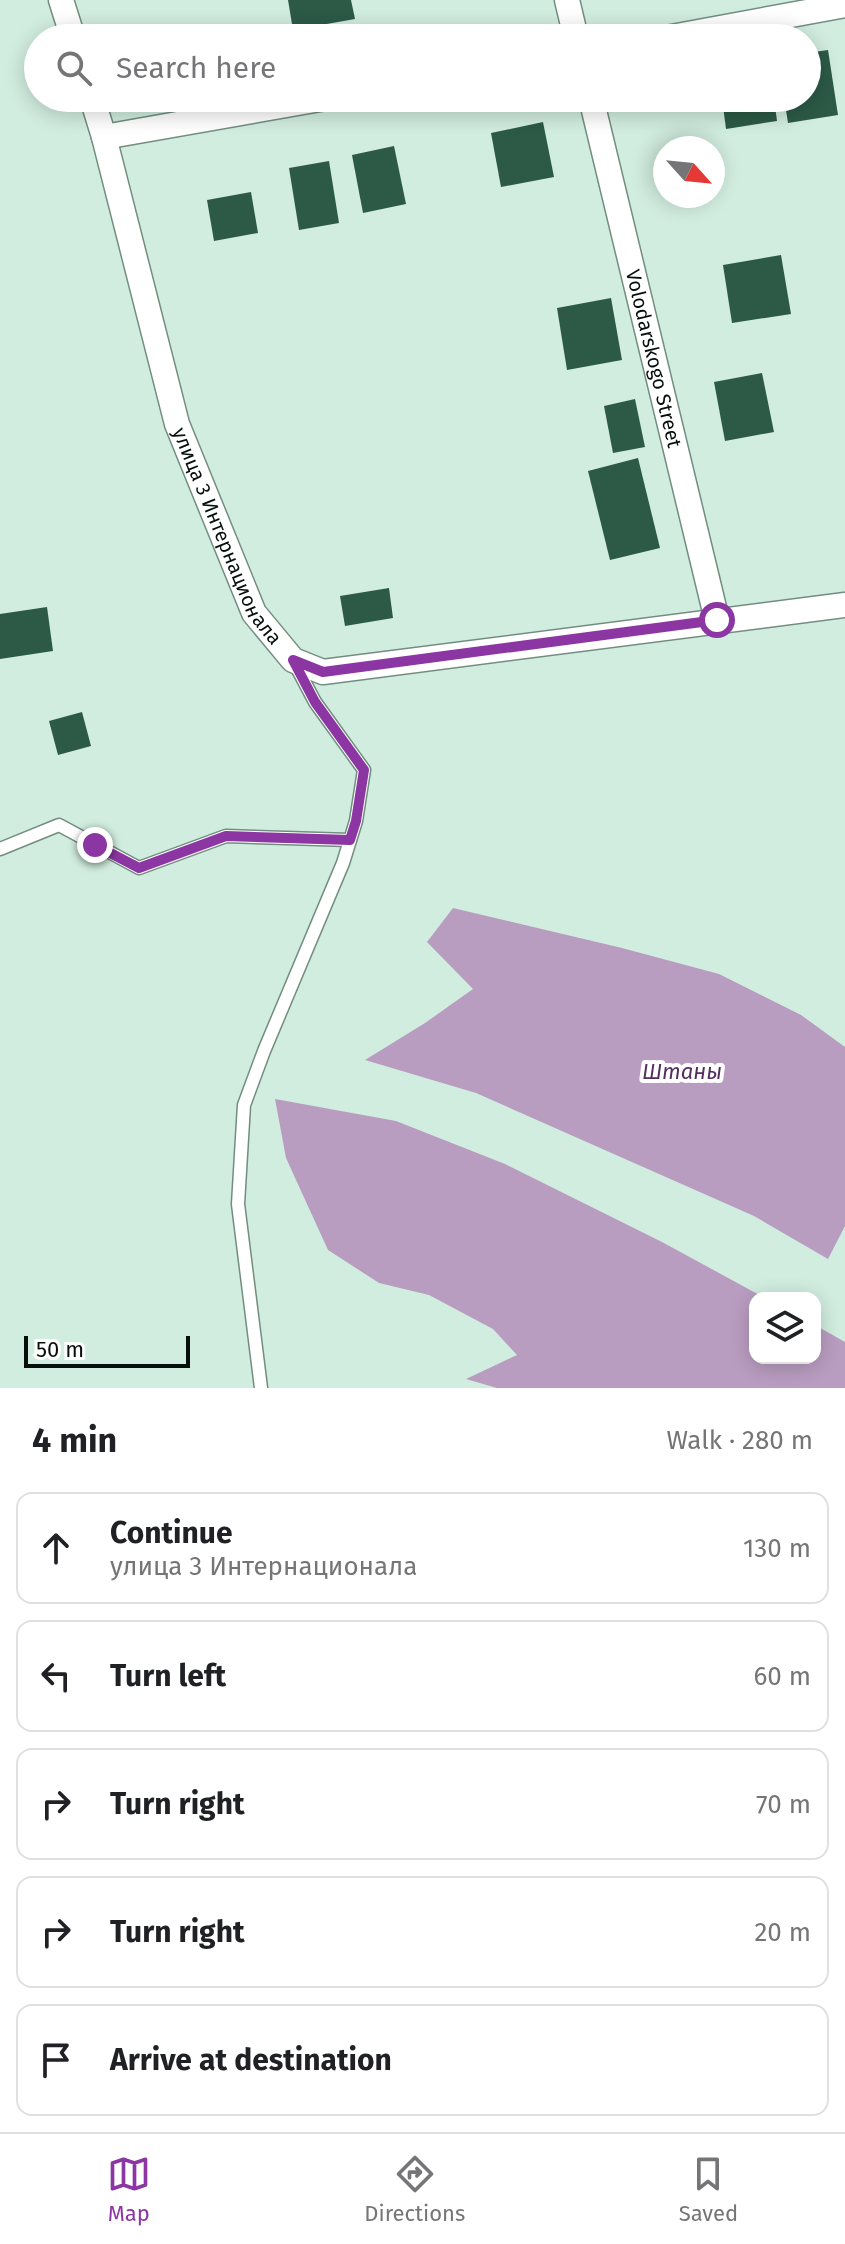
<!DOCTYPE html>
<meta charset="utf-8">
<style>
body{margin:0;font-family:"Fira Sans",sans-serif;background:#f2f2f2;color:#202124}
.controls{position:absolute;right:24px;bottom:24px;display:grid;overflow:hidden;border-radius:16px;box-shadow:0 4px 20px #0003}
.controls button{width:72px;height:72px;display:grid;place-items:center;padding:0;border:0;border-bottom:2px solid #e0e0e0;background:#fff;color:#202124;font:40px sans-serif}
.compass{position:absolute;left:653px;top:136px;width:72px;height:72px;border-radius:50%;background:#fff;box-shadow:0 4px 20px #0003;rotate:117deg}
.scale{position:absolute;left:24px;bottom:20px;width:166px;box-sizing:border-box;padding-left:8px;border:4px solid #060f0b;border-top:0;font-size:22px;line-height:28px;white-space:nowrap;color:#060f0b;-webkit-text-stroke:6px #fff;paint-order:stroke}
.stop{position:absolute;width:24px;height:24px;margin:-18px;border:6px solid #8c36a3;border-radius:50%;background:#fff}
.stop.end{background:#8c36a3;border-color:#fff;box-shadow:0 2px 8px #0008}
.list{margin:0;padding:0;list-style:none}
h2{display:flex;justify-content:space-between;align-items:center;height:104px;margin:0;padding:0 32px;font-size:34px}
h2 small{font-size:26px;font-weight:400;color:#757577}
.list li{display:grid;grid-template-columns:52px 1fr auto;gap:24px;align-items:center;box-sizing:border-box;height:112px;margin:0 16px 16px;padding:0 16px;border:2px solid #e0e0e0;border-radius:16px}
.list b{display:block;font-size:30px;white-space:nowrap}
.list p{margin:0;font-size:26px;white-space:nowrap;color:#757577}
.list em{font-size:26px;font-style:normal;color:#757577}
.icon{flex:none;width:44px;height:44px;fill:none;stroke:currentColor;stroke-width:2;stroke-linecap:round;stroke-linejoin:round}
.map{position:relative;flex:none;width:845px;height:1388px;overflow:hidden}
.search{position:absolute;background:#fff;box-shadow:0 4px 20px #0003;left:24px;right:24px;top:24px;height:88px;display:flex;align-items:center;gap:20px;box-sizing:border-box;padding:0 28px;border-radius:44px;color:#757577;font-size:30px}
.sheet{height:744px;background:#fff}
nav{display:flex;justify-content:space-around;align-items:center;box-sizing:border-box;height:112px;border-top:2px solid #e0e0e0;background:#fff;font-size:22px;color:#757577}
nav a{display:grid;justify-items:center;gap:4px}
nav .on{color:#8c36a3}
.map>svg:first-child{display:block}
.water{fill:#b99dc1}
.building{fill:#2c5a47}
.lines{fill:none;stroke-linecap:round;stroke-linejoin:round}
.lane-casing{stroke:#738d81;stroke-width:15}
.street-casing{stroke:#738d81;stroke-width:27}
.lane{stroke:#fff;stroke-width:12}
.street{stroke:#fff;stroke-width:24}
.route{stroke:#8c36a3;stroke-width:10}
.labels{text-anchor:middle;stroke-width:8;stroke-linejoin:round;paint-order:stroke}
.street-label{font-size:20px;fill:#060f0b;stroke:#fff}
.water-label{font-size:22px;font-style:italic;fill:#532e5e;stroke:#fff}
</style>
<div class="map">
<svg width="845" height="1388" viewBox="0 0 845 1388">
<rect width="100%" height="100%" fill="#d1eddf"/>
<!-- water -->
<g class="water">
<path d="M453 908 622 948 719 974 801 1015 845 1047V1226L828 1259 754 1216 476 1093 365 1060 425 1023 473 989 427 942Z"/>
<path d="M275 1099 396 1121 505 1164 662 1242 765 1298H755V1358H815V1325L845 1342V1388H497L466 1379 517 1355 493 1329 429 1295 379 1283 328 1250 286 1158Z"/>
</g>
<!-- building -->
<g class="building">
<path d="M288 0H351L355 19 293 30Z"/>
<path d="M828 50 838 115 788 123 784 98H807V53Z"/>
<path d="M722 98H774L777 121 726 129Z"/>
<path d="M543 122 554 177 501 187 491 133Z"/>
<path d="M394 146 406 204 363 213 352 155Z"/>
<path d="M329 161 339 223 299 230 289 168Z"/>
<path d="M251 192 258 233 214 241 207 200Z"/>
<path d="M781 255 791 314 732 323 723 265Z"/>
<path d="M611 298 622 360 567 370 557 308Z"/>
<path d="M762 373 774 432 725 441 714 382Z"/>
<path d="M635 399 645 447 613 453 604 406Z"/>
<path d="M638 458 660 548 610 560 588 471Z"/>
<path d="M389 588 393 618 345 626 340 596Z"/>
<path d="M47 607 53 651 0 659V614Z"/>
<path d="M82 712 91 746 58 755 49 721Z"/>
</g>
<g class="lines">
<defs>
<g id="lane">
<path d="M0 849 59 825 139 868 226 836 350 840"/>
<path d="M261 1388 238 1204 244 1105 264 1051 343 863 356 821 364 770 315 702 295 664"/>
</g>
<g id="street">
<path d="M61 0 73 38"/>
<path d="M567 0 576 38"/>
<path d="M666 38 845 5"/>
<path id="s1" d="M92 98 104 137 177 424 254 613 293 660 323 672 845 605"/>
<path id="s2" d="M591 98 717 620"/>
<path d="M104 137 326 98"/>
</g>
</defs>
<!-- lane casing -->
<use href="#lane" class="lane-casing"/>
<!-- street casing -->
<use href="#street" class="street-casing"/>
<!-- lane -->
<use href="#lane" class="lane"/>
<!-- street -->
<use href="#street" class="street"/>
</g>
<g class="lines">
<!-- route -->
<path class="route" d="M95 845 139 868 226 836 350 840 356 821 364 770 315 702 293 660 323 672 717 620"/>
</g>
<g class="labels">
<!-- street labels -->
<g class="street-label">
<text dy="7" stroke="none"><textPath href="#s2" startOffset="268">Volodarskogo Street</textPath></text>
<text dy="7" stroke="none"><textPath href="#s1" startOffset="460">улица 3 Интернационала</textPath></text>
</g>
<!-- water labels -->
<g class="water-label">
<text x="682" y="1079">Штаны</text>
</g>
</g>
</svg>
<div class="controls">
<button><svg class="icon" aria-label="layers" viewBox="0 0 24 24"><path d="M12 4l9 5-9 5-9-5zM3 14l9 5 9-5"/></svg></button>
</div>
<svg class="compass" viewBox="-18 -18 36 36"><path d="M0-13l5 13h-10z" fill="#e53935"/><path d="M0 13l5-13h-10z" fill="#757577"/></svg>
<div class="scale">50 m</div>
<div class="stop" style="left:717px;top:620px"></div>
<div class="stop end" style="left:95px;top:845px"></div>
<div class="search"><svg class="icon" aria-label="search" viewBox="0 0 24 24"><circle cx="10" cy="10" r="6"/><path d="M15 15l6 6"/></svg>Search here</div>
</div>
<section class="sheet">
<h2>4 min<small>Walk · 280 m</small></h2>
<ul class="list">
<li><svg class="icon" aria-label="ahead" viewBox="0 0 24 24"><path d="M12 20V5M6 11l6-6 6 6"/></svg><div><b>Continue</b><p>улица 3 Интернационала</p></div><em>130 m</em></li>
<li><svg class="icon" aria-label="left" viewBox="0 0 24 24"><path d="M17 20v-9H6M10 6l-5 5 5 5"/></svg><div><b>Turn left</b></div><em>60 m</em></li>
<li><svg class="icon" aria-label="right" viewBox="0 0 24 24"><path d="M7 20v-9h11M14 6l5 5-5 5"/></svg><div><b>Turn right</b></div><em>70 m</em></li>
<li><svg class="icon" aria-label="right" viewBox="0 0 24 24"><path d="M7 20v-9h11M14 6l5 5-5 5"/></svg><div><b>Turn right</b></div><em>20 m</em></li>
<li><svg class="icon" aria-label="arrive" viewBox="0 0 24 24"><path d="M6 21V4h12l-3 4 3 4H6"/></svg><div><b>Arrive at destination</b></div></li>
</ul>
</section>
<nav>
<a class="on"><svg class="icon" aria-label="map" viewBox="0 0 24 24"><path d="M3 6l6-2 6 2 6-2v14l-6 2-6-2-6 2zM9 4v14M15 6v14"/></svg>Map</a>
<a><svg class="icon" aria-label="directions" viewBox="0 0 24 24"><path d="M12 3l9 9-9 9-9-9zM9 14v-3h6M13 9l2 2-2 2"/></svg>Directions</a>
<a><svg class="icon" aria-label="saved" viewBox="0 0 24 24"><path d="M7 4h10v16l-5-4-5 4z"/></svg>Saved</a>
</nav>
